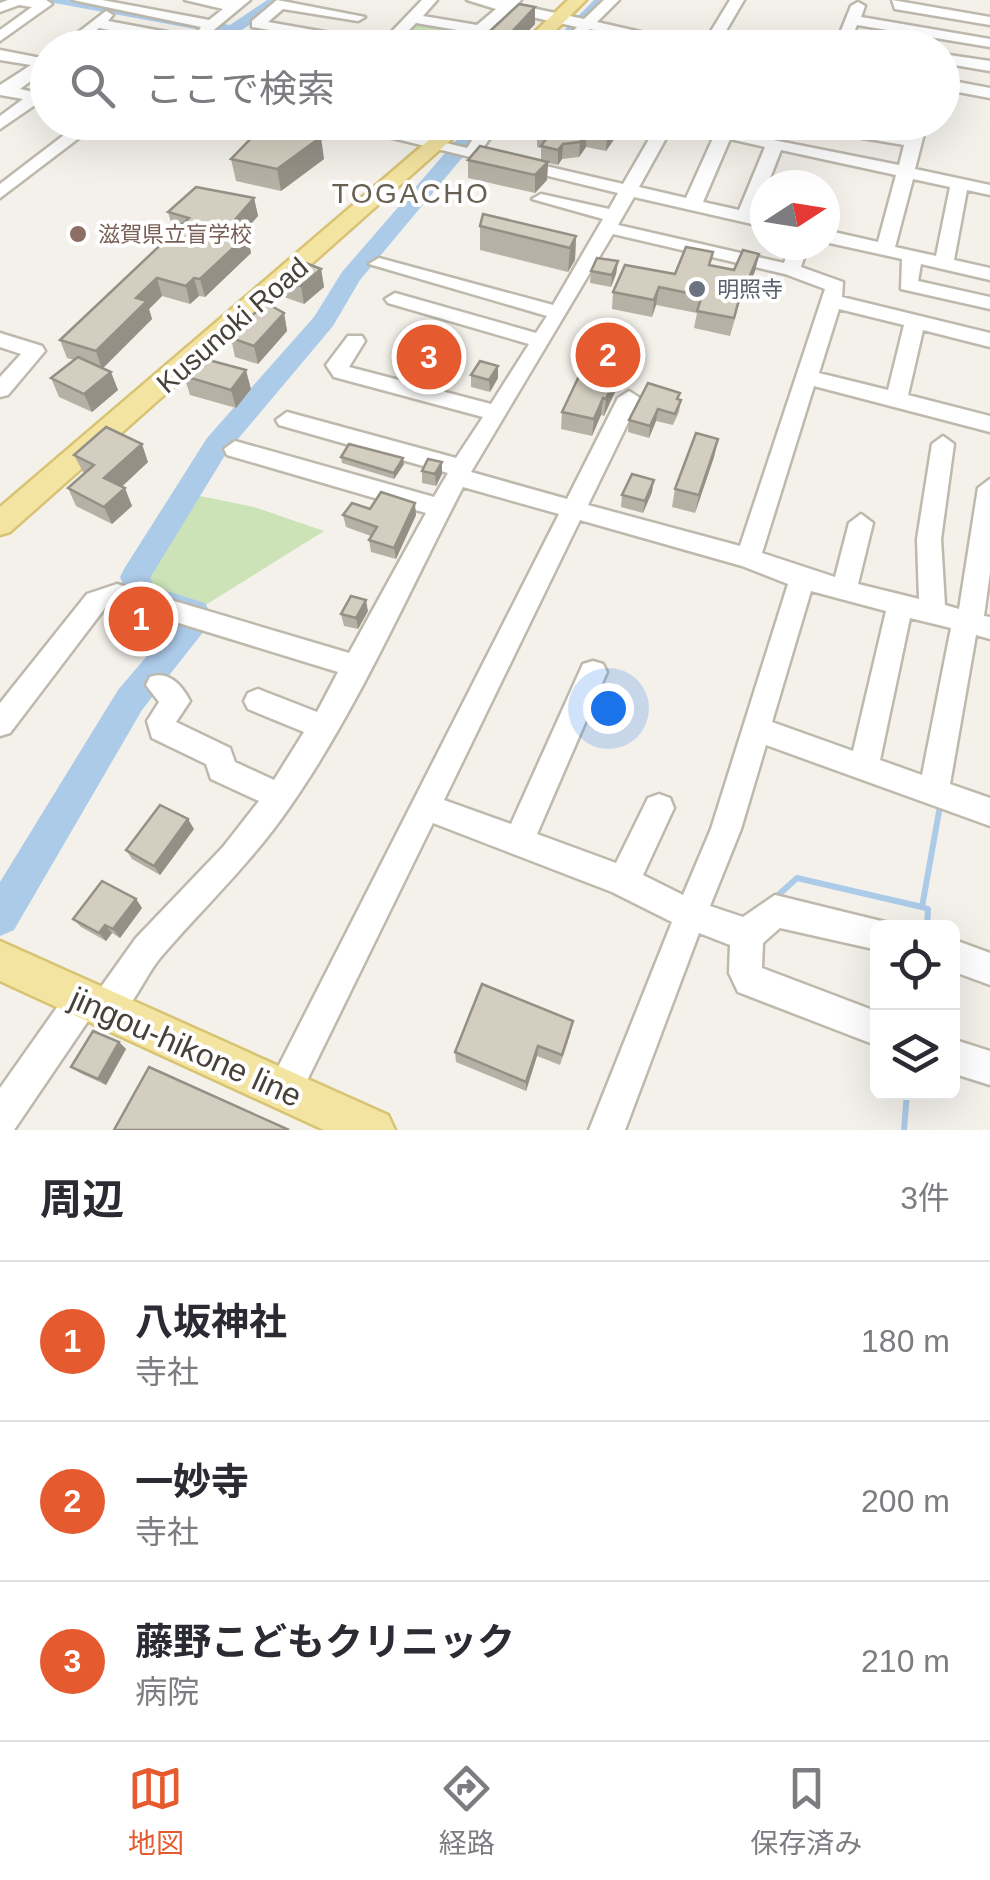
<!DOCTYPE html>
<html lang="ja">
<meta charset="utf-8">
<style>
body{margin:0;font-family:Helvetica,"Noto Sans JP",sans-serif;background:#f7f7f7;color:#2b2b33}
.controls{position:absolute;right:30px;bottom:30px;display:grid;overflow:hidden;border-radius:15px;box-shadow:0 10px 40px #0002}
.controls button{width:90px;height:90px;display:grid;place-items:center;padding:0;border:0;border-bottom:2px solid #e1e1e2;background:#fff;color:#2b2b33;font:50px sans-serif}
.compass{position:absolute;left:750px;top:170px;width:90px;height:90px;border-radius:50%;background:#fff;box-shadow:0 10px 40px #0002;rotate:78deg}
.you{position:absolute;left:608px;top:708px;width:35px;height:35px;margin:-25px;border:8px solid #fff;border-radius:50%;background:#1a73e8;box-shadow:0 0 0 15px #1a73e833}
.badge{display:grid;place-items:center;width:65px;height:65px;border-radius:50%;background:#e55b2f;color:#fff;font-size:32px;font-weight:700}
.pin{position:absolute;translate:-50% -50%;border:5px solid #fff;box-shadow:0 2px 10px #0006}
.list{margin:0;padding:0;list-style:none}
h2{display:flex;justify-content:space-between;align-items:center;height:130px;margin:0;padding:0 40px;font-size:42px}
h2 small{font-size:32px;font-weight:400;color:#7c7c81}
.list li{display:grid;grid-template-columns:65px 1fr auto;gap:30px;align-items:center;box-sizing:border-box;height:160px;padding:0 40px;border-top:2px solid #e1e1e2}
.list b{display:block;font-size:38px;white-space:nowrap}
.list p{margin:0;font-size:32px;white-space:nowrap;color:#7c7c81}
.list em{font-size:32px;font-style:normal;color:#7c7c81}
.icon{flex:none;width:55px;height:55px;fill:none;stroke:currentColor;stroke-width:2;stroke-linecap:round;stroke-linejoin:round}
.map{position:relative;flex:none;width:990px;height:1130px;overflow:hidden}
.search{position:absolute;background:#fff;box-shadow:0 10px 40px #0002;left:30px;right:30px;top:30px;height:110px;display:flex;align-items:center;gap:25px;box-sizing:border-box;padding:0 35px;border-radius:55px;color:#7c7c81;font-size:38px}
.sheet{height:610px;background:#fff}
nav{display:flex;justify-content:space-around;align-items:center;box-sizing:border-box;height:140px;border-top:2px solid #e1e1e2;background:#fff;font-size:28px;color:#7c7c81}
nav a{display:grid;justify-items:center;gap:5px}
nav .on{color:#e55b2f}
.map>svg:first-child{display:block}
.green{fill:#cbe3b7}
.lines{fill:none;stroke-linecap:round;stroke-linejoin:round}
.stream{stroke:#accbe9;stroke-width:6}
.river{fill:#accbe9;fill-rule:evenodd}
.minor-casing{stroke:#beb9ad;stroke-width:5}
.major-casing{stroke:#d8c373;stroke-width:5}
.minor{fill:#fff;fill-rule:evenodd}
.major{fill:#f4e4a1;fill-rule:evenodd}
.wall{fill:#b6b1a5}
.shaded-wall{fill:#949086}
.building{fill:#d4cec0;stroke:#949086;stroke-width:2.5}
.education-dot{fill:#8d6e63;stroke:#fff;stroke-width:4}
.worship-dot{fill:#6b7280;stroke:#fff;stroke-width:4}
.labels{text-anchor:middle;stroke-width:8;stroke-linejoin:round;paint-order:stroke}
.far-education-label{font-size:22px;fill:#785e54;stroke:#fff;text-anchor:start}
.far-worship-label{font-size:22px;fill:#5b616d;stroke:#fff;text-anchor:start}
.far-quarter-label{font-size:28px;letter-spacing:2.5px;fill:#686151;stroke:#fff}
.street-label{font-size:28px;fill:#464239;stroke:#fff}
.near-street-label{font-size:32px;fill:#464239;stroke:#fff}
</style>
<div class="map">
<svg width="990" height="1130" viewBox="0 0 990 1130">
<rect width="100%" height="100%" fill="#f3f1ea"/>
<!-- green -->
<g class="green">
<path d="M412 22 472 32 455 47 398 41Z"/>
<path d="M190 494 254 507 324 531 196 611 194 604 144 591 141 585Z"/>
</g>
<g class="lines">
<!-- stream -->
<g class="stream">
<path d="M776 897 797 878 922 907"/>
<path d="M927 928 928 909 922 907 940 806"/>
<path d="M904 1130 907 1092"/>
</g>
<!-- river -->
<g class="river">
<path d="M0 0H18L0 9Z"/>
<path d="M38 0H77L230 25 267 0H286L233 36Z"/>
<path d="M594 0H612L567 48H547Z"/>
<path d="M472 122H492L360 280 333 326 227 452 150 578 154 587 205 603 210 612 207 627 142 710 14 930 0 936V882L118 690 176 622 132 604 120 577 124 569 207 438 314 317 342 272Z"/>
</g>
<defs>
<g id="minor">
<path d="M8 0H46L52 4 0 41V30L32 7 19 5 0 12V3Z"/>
<path d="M73 0H102L209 20 223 9 185 0H250L203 39 236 48H203L99 28 75 48H58L106 11 113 15 108 21 194 37 201 27Z"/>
<path d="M277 0 365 17 358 21 283 9 268 22 342 35 344 38 337 42 252 27V21Z"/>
<path d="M422 0H437L423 16 477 25 496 9 467 0H521L517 5 584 19 604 0H619L597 22 702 46 730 0H744L716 48H673L590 29 572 48H556L577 27 509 12 469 48H453L469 32 416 23 400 39 433 48H376Z"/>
<path d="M892 0 990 17V25L895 9Z"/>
<path d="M858 2 865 6 861 17 990 39V47L857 25 852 38 886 48H834L851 6Z"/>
<path d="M0 50 41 58 48 56V68L20 89 48 95V105L38 103 0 129V116L23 99 0 95V85L31 65 0 60Z"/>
<path d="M942 54 990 61V71L942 63Z"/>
<path d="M942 79 990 88V98L942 89Z"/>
<path d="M81 122H100L0 198V184Z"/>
<path d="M190 122 234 126 260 122 236 137Z"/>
<path d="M327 122H358L467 148 484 122H501L481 151 623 184 659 122H675L639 187 686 198 714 136 698 133V125L899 165 904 145 851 136 848 122H864L865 128 907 136 911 122H927L915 169 990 185V195L967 190 954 260 990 268V280L921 264 918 281 990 297V309L901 289 902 259 825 242V230L878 242 896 175 781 150 756 214 765 217V227L634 197 618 225 784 263 790 245H808L801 267 843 282 842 297 990 333V347L923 330 908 395 990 416V432L814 386 762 553 835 577 849 523 861 514 873 523 858 584 919 599 917 539 932 444 943 436 954 444 941 539 945 605 959 609 978 488 990 479V572L984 616 990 617V639L976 635 950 784 990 798V826L766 745 741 829 710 906 743 917 775 895 889 923 891 928H878V950L780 928 763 943 762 968 878 1012V1046L738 992 729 973 730 945 699 933 625 1130H589L672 922 612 892 433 823 296 1103 284 1109 272 1103 266 1091 272 1079 559 514 463 487C408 593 357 711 289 808 251 863 203 908 160 958 142 980 130 1017 104 1028L90 1018 14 1130H0V1088L70 989 82 984 96 994 136 938 223 847 259 801 211 779 206 764 152 738 147 721 159 702 146 685 150 677C168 670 182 685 190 701L176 722 230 748 235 762 274 780 304 732 248 709 244 701 248 693 258 689 317 712 338 672 117 604 105 608 10 733 0 736V703L87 594 117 584 349 653 426 513 227 455 224 449 235 441 434 497 448 473 279 425 276 420 287 412 456 458 483 417 334 377 326 365 348 336H362L365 341 349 367 491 404 529 344 388 303 385 299 395 293 536 333 547 316 369 264 379 258 553 305 603 219 532 199 541 194 609 209 618 193ZM730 139 765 147 739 210 703 202ZM913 179 950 187 936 256 895 247ZM613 234 785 274 825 289 740 546 588 505 640 398 629 391 618 398 567 499 471 472ZM839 309 904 325 888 390 819 373ZM580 520 742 566 788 584 711 829 683 895 643 875 674 808 670 798 659 794 648 798 616 863 537 834 607 672 603 664 593 661 583 664 511 824 444 800ZM811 591 886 611 853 751 772 722ZM910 618 951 628 922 775 880 760Z"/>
<path d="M0 333 42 346 45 351 8 395 0 397V377L21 354 0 347Z"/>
<path d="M952 939 990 953V985L952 971Z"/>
<path d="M952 1039 990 1051V1085L952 1073Z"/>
</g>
<g id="major">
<path d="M568 0H586L538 48H518Z"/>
<path d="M450 122H471L10 532 0 535V507Z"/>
<path d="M0 941 388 1115 395 1130H324L0 981Z"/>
</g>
</defs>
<!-- minor casing -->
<use href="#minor" class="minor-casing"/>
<!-- major casing -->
<use href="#major" class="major-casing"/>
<!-- minor -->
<use href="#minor" class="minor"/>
<!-- major -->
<use href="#major" class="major"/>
</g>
<!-- wall -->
<g class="wall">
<path d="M535 24 512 48H488V33Z"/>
<path d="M527 122H626L606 151 586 147 579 157 562 159 558 165 548 163 547 180 535 193 468 178V160H541V148L537 147V133L527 131Z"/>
<path d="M231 159H324L281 191 236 181Z"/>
<path d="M254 198 258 216 242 234 247 235 251 253 205 297 199 296 190 304 162 296 149 309 152 319 103 368 118 390 92 412 59 397 51 378 74 360 67 358 60 340 176 231 173 230 168 212Z"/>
<path d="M480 226 576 236 575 260 568 272 480 250Z"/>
<path d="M759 254 755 271 745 295 742 294 730 336 694 328 697 313 656 305 652 317 612 309 613 292 711 265 734 270Z"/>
<path d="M618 261 616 274 611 287 590 283 591 271Z"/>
<path d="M321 269 324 287 304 304 281 296 278 278Z"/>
<path d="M284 313 287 331 258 364 235 357 231 338Z"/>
<path d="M445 348 446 360 436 385 408 378V353Z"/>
<path d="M471 375 498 378 490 392 471 387Z"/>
<path d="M184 376 251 389 236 408 190 395Z"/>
<path d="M619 383 604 416 601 415 592 436 561 429 562 412Z"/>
<path d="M680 393 678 399 681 400 679 412 673 425 656 421 649 438 628 432 629 420Z"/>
<path d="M718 439 714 457 695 513 672 507 675 489Z"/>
<path d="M74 455 148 462 122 486 132 506 112 524 76 506 68 488 84 474Z"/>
<path d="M341 457 404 464 394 479 342 463Z"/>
<path d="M422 471 442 474 436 486 422 483Z"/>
<path d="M652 492 643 513 621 507 622 495Z"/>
<path d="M370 509 416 515 396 559 371 552 369 540 371 536 346 527 343 515Z"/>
<path d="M368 611 358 629 344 626 341 614Z"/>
<path d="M194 829 160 875 132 859 126 850Z"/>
<path d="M136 899 142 908 120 938 112 933 106 941 81 927 73 919Z"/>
<path d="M571 1032 560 1065 537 1056 526 1091 456 1062 455 1052Z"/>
<path d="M119 1042 126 1049 106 1085 80 1073 71 1067Z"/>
</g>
<!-- shaded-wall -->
<g class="shaded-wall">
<path d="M535 7V24L512 48H506L507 37Z"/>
<path d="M617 122H626L606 151 607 136Z"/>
<path d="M587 132 586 147 579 157 580 142Z"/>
<path d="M321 137 324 159 281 191 277 169Z"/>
<path d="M563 144 562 159 558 165V150Z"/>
<path d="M548 162 547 180 535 193V175Z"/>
<path d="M254 198 258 216 230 248 226 230Z"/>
<path d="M247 235 251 253 205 297 200 279Z"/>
<path d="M576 236 575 260 568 272 570 248Z"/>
<path d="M759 254 755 271 745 295 749 278Z"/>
<path d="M618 261 616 274 611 287 612 275Z"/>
<path d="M321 269 324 287 304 304 301 286Z"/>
<path d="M157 278 162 296 149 309 152 319 102 369 96 351 136 298Z"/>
<path d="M194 278 199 296 190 304 186 286Z"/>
<path d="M659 287 656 305 652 317 654 300Z"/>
<path d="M284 313 287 331 258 364 254 346Z"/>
<path d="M445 348 446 360 436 385 435 373Z"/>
<path d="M498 366V378L490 392 489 380Z"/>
<path d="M621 366 619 383 604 416 606 399Z"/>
<path d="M246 370 251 389 236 408 231 390Z"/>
<path d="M111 372 118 390 92 412 84 394Z"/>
<path d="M603 398 601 415 592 436 594 419Z"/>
<path d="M658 409 656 421 649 438 650 426Z"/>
<path d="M718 439 714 457 695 513 699 495Z"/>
<path d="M142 444 148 462 112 496 104 478Z"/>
<path d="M403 458 404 464 394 479V473Z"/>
<path d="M442 462V474L436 486 435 474Z"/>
<path d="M654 480 652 492 643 513 645 501Z"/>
<path d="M125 488 132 506 112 524 104 507Z"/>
<path d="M415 503 416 515 396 559 394 548Z"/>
<path d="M366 600 368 611 358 629 356 618Z"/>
<path d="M188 819 194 829 160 875 154 866Z"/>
<path d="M136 899 142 908 120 938 113 929Z"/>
<path d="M105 925 112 933 106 941 99 933Z"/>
<path d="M119 1042 126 1049 106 1085 98 1079Z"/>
<path d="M538 1046 537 1056 526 1091V1082Z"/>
</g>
<!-- building -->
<g class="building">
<path d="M519 4 535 7 507 37 488 33Z"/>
<path d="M584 42 608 43 605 48H580Z"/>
<path d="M545 122H617L607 136 587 132 580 142 563 144 558 150 541 146 550 134 538 132Z"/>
<path d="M264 125 321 137 277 169 231 159Z"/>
<path d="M480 146 548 162 535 175 468 160Z"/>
<path d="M196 187 254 198 226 230 247 235 200 279 194 278 186 286 157 278 136 298 147 301 96 351 60 340 189 218 168 212Z"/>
<path d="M483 214 576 236 570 248 480 226Z"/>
<path d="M686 247 713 252 709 265 734 270 743 250 759 254 749 278 745 277 734 318 697 311 702 296 659 287 654 300 613 292 625 265 675 274Z"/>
<path d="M597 258 618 261 612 275 591 271Z"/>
<path d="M298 260 321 269 301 286 278 278Z"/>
<path d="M266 303 284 313 254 346 231 338 247 320Z"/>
<path d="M416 340 445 348 435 373 407 365 414 354 408 353Z"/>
<path d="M78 357 111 372 84 394 51 378Z"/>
<path d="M588 357 621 366 606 399 603 398 594 419 562 412Z"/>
<path d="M201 358 246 370 231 390 184 376Z"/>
<path d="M480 361 498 366 489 380 471 375Z"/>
<path d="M648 383 680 393 677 399 681 400 675 414 658 409 650 426 629 420Z"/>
<path d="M106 427 142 444 104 478 125 488 104 507 68 488 94 465 74 455Z"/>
<path d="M696 433 718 439 699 495 675 489Z"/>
<path d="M349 444 403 458 394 473 341 457Z"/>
<path d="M428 459 442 462 435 474 422 471Z"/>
<path d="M632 474 654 480 645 501 622 495Z"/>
<path d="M381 492 415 503 394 548 369 540 377 527 343 515 352 503 370 509Z"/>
<path d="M351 596 366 600 356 618 341 614Z"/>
<path d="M160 805 188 819 154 866 126 850Z"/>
<path d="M102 881 136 899 113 929 105 925 99 933 73 919Z"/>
<path d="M482 984 573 1021 562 1055 538 1046 526 1082 455 1052Z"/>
<path d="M93 1031 119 1042 98 1079 71 1067Z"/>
<path d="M149 1067 289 1130H114Z"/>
</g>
<!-- markers -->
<circle class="education-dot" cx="78" cy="234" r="10"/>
<circle class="worship-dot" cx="697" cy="289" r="10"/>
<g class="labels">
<!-- far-education labels -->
<g class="far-education-label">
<text x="98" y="242">滋賀県立盲学校</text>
</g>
<!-- far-worship labels -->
<g class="far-worship-label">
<text x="717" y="297">明照寺</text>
</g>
<!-- far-quarter labels -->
<g class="far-quarter-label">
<text x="411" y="203">TOGACHO</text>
</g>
<!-- street labels -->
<g class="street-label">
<text transform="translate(232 325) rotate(-41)" y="10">Kusunoki Road</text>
</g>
<!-- near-street labels -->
<g class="near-street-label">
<text transform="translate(186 1047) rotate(24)" y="11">jingou-hikone line</text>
</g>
</g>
</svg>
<div class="controls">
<button><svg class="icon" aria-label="locate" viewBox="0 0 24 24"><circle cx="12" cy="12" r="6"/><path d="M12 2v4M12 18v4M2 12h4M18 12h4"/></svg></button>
<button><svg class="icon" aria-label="layers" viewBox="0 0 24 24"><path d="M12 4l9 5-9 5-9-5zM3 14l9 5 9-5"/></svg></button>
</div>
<svg class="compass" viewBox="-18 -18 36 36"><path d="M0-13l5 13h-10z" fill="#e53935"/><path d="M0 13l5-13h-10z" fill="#7c7c81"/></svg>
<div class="you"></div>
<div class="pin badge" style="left:141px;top:619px">1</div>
<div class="pin badge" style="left:608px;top:355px">2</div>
<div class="pin badge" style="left:429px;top:357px">3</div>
<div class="search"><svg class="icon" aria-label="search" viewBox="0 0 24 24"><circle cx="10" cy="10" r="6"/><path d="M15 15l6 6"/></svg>ここで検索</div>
</div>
<section class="sheet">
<h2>周辺<small>3件</small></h2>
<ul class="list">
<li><span class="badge">1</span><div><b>八坂神社</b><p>寺社</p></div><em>180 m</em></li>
<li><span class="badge">2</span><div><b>一妙寺</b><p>寺社</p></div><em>200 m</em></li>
<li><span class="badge">3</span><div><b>藤野こどもクリニック</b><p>病院</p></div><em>210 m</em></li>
</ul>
</section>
<nav>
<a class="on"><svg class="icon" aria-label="map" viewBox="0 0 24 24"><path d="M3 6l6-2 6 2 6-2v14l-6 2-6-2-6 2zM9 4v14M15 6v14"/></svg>地図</a>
<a><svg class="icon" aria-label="directions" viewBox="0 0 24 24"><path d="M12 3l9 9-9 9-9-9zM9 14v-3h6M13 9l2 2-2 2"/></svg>経路</a>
<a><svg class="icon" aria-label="saved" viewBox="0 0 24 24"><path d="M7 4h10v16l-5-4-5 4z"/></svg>保存済み</a>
</nav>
